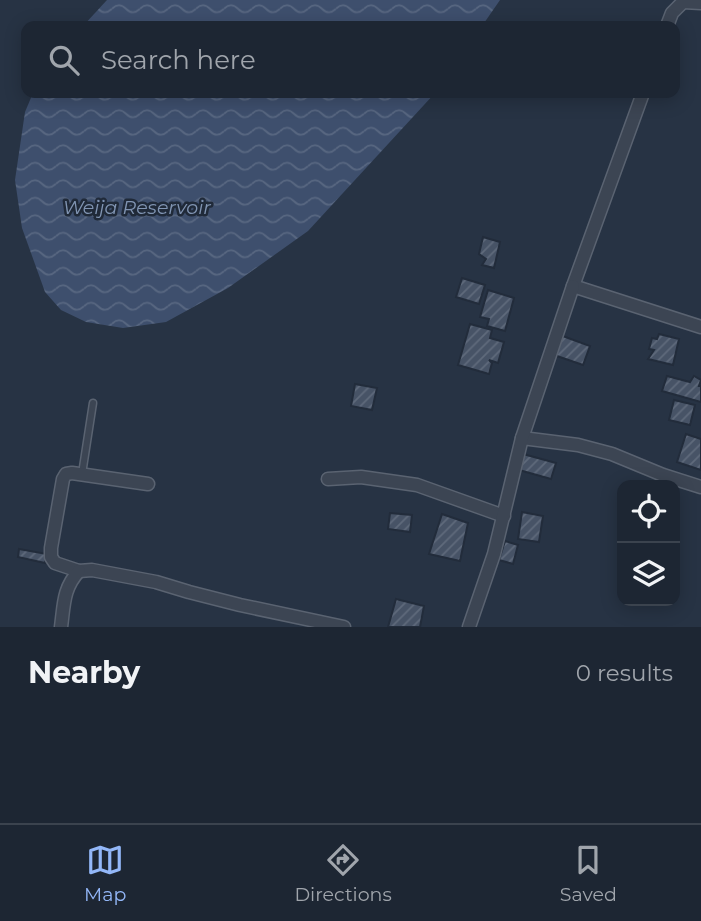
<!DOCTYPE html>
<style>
body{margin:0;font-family:Montserrat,sans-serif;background:#2a323f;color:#f1f3f6}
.controls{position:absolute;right:21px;bottom:21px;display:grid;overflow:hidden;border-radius:14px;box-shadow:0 4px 18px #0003}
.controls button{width:63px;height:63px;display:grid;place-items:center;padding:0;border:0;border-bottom:2px solid #3b434e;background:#1d2633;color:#f1f3f6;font:35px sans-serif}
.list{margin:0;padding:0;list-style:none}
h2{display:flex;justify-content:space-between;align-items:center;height:91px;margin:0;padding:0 28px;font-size:30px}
h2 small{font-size:23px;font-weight:400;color:#a0a5ac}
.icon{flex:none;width:38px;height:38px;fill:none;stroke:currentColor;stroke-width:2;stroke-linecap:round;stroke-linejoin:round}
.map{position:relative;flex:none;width:701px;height:627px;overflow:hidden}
.search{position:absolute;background:#1d2633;box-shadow:0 4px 18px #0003;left:21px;right:21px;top:21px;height:77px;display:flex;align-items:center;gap:18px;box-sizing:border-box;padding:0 24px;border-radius:14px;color:#a0a5ac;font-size:26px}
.sheet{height:196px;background:#1d2633}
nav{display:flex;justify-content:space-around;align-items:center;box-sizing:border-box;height:98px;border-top:2px solid #3b434e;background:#1d2633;font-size:19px;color:#a0a5ac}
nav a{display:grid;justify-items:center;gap:4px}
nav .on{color:#93b7f8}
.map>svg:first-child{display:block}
.water{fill:url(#water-waves)}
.building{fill:url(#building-hatch);stroke:#222c3b;stroke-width:2}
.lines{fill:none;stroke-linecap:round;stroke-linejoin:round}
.service-casing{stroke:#5a6371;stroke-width:9}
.minor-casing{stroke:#5a6371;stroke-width:15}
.service{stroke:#3c4553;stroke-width:6}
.minor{stroke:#3c4553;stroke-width:12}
.labels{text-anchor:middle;stroke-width:5;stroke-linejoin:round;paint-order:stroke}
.water-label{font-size:19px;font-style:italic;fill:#8195b3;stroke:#202a39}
</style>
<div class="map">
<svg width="701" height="627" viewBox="0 0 701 627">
<defs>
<pattern id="water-waves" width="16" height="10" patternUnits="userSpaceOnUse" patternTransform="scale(1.75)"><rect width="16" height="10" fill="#3e4f6d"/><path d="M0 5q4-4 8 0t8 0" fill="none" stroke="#586781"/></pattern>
<pattern id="building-hatch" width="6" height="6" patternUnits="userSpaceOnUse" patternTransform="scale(1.75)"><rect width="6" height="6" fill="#475366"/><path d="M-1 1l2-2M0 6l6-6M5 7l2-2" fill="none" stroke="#5f6a7b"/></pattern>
</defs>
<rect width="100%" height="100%" fill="#273344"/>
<!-- water -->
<g class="water">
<path d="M107 0H500L482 26H83Z"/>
<path d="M33 93H435L308 231 228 288 166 322 123 328 86 322 61 310 45 292 22 228 15 180 25 112Z"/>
</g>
<!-- building -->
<g class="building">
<path d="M483 237 500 242 494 268 482 265 486 259 479 254Z"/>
<path d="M462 278 485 285 479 304 456 297Z"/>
<path d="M488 290 514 298 505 331 487 326 489 319 480 317Z"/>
<path d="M470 324 492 330 490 338 504 342 498 363 489 360 492 363 489 374 458 365Z"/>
<path d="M659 334 679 339 673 365 648 359 654 350 649 349 652 338 657 339Z"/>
<path d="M560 335 590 346 583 365 554 355Z"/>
<path d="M667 376 690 382 694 376 701 380 699 386H701V402L662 391Z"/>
<path d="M355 384 377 388 372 410 351 406Z"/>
<path d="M674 400 695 405 690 425 669 420Z"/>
<path d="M686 434 701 439V470L677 462Z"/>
<path d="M523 454 556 463 551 479 519 470Z"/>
<path d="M522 512 543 516 539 542 518 539Z"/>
<path d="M390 513 412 515 410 532 388 529Z"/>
<path d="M442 514 468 523 460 561 429 554Z"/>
<path d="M505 541 518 545 513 564 499 560Z"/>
<path d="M19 549 47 554 45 563 18 557Z"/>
<path d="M396 599 424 606 420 627H388Z"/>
</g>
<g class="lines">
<defs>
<path id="service" d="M82 474 93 403"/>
<g id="minor">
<path d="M667 26 672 13 683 2 701 3"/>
<path d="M643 93 573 286 701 327"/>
<path d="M522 438 578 445 612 454 663 475 701 487"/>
<path d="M328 479 361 477 417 485 504 516"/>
<path d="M148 484 72 473 66 474 63 479 51 548V557L55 563 79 571 92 570 156 582 189 592 240 605 344 627"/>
<path d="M61 627C64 605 63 588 79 571"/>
<path d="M469 627 494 554 522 438 573 286"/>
</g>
</defs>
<!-- service casing -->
<use href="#service" class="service-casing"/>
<!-- minor casing -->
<use href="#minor" class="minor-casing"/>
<!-- service -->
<use href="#service" class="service"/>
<!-- minor -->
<use href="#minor" class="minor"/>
</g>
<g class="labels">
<!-- water labels -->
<g class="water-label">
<text x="137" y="214">Weija Reservoir</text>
</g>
</g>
</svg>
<div class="controls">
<button><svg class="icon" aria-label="locate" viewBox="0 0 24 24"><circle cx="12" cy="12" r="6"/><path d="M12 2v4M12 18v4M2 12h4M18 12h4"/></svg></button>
<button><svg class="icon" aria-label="layers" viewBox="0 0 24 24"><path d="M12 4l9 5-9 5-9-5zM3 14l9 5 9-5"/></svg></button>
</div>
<div class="search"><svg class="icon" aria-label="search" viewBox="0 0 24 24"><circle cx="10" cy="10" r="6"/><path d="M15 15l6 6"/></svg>Search here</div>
</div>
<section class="sheet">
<h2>Nearby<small>0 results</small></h2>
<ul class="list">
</ul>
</section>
<nav>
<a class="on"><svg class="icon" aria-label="map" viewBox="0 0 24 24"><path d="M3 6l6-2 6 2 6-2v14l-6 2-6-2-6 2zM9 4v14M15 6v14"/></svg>Map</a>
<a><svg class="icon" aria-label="directions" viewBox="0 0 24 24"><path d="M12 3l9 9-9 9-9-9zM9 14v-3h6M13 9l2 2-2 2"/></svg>Directions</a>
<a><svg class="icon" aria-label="saved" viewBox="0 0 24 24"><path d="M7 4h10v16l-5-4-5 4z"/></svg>Saved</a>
</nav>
